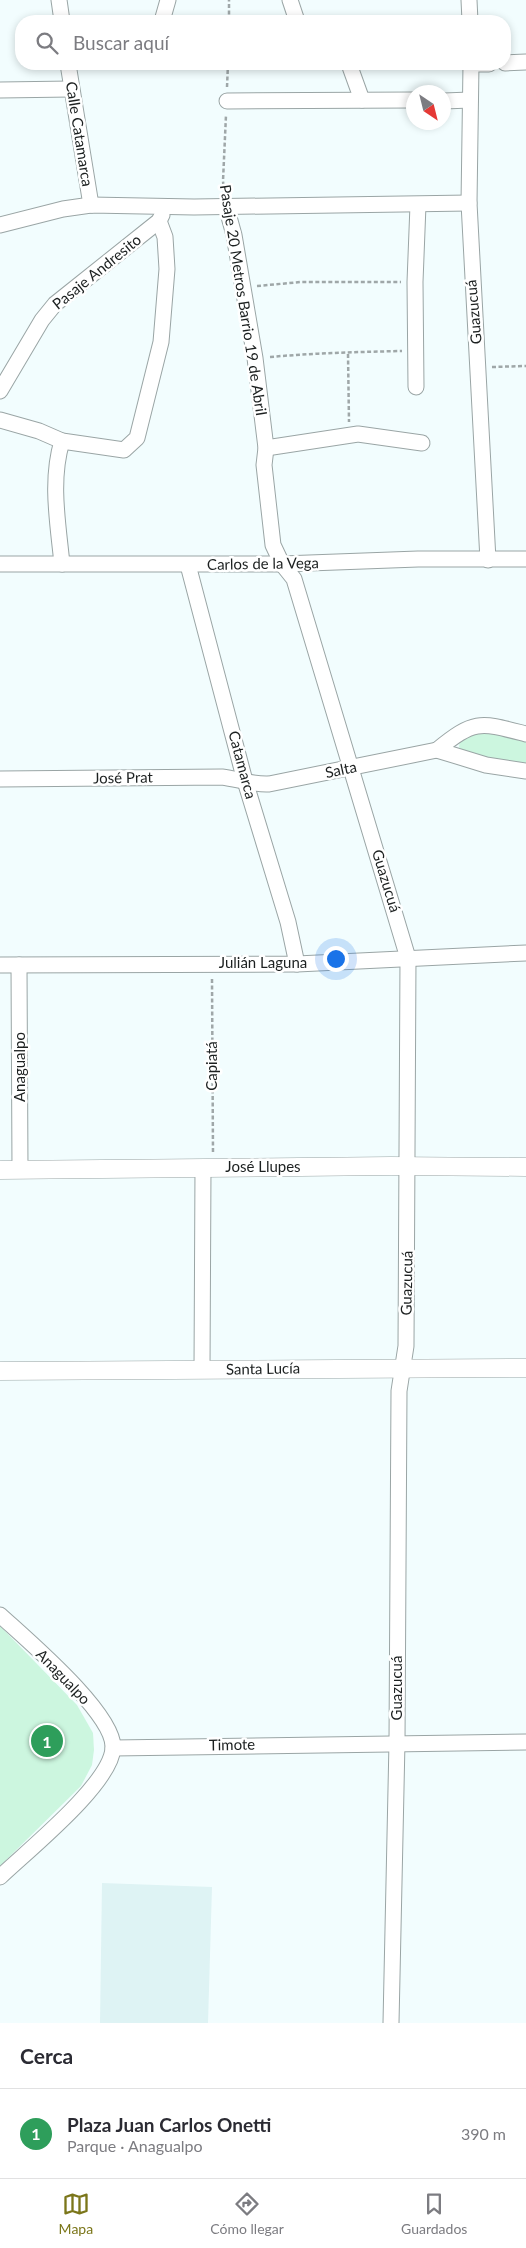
<!DOCTYPE html>
<html lang="es">
<meta charset="utf-8">
<style>
body{margin:0;font-family:Lato,sans-serif;background:#f7f7f7;color:#2b2b33}
.compass{position:absolute;left:406px;top:85px;width:45px;height:45px;border-radius:50%;background:#fff;box-shadow:0 2px 8px #0003;rotate:145deg}
.you{position:absolute;left:335px;top:958px;width:18px;height:18px;margin:-12px;border:4px solid #fff;border-radius:50%;background:#1a73e8;box-shadow:0 0 0 8px #1a73e833}
.badge{display:grid;place-items:center;width:32px;height:32px;border-radius:50%;background:#7b761a;color:#fff;font-size:16px;font-weight:700}
.pin{position:absolute;translate:-50% -50%;border:2px solid #fff;box-shadow:0 1px 5px #0006}
.list{margin:0;padding:0;list-style:none}
h2{display:flex;justify-content:space-between;align-items:center;height:65px;margin:0;padding:0 20px;font-size:21px}
h2 small{font-size:16px;font-weight:400;color:#7c7c81}
.list li{display:grid;grid-template-columns:32px 1fr auto;gap:15px;align-items:center;box-sizing:border-box;height:90px;padding:0 20px;border-top:1px solid #e1e1e2}
.list b{display:block;font-size:19px;white-space:nowrap}
.list p{margin:0;font-size:16px;white-space:nowrap;color:#7c7c81}
.list em{font-size:16px;font-style:normal;color:#7c7c81}
.icon{flex:none;width:28px;height:28px;fill:none;stroke:currentColor;stroke-width:2;stroke-linecap:round;stroke-linejoin:round}
.map{position:relative;flex:none;width:526px;height:2023px;overflow:hidden}
.search{position:absolute;background:#fff;box-shadow:0 2px 8px #0003;left:15px;right:15px;top:15px;height:55px;display:flex;align-items:center;gap:12px;box-sizing:border-box;padding:0 18px;border-radius:20px;color:#7c7c81;font-size:19px}
.sheet{height:155px;background:#fff}
nav{display:flex;justify-content:space-around;align-items:center;box-sizing:border-box;height:70px;border-top:1px solid #e1e1e2;background:#fff;font-size:14px;color:#7c7c81}
nav a{display:grid;justify-items:center;gap:2px}
nav .on{color:#7b761a}
.map>svg:first-child{display:block}
.built{fill:#def3f4}
.green{fill:#ccf6df}
.lines{fill:none;stroke-linecap:round;stroke-linejoin:round}
.minor-casing{stroke:#9aa5a5;stroke-width:17}
.tertiary-casing{stroke:#9aa5a5;stroke-width:19}
.path{stroke:#9fa7a8;stroke-width:2.5;stroke-dasharray:4 2.5;stroke-linecap:butt}
.minor{stroke:#fff;stroke-width:15}
.tertiary{stroke:#fff;stroke-width:18}
.labels{text-anchor:middle;stroke-width:5;stroke-linejoin:round;paint-order:stroke}
.street-label{font-size:15px;fill:#1c2020;stroke:#fff}
</style>
<div class="map">
<svg width="526" height="2023" viewBox="0 0 526 2023">
<rect width="100%" height="100%" fill="#f2fdfe"/>
<!-- built -->
<path class="built" d="M102 1883 212 1887 208 2023H100Z"/>
<!-- green -->
<g class="green">
<path d="M489 731 526 740V769L464 754 459 747 460 741 468 735Z"/>
<path d="M0 1626 77 1705 93 1733 94 1750 92 1765 81 1786 0 1866Z"/>
</g>
<g class="lines">
<defs>
<g id="minor">
<path d="M59 0 62 21"/>
<path d="M290 0 297 21"/>
<path d="M469 0 470 21"/>
<path d="M162 21 168 0"/>
<path d="M505 63 526 62"/>
<path d="M68 64 91 205"/>
<path d="M349 64 362 100"/>
<path d="M471 64 469 203 488 560"/>
<path d="M471 64H489"/>
<path d="M0 90 71 89"/>
<path d="M227 101 414 100"/>
<path d="M444 101 470 100"/>
<path d="M226 206 234 235 255 358 266 448 264 465 273 545 282 564 294 579 408 958 406 1346 399 1391 397 1742 391 2023"/>
<path d="M0 225 63 209 91 205 194 207 469 203"/>
<path d="M416 387 415 282 418 205"/>
<path d="M0 391 42 320 55 304 159 221 162 215"/>
<path d="M0 420 39 431 62 441 124 450 137 438 161 342 167 269 165 237 159 221"/>
<path d="M266 448 358 434 422 443"/>
<path d="M0 564H282L418 559H526"/>
<path d="M62 564C58 523 50 481 62 441"/>
<path d="M188 565 245 781 288 922 297 964"/>
<path d="M437 750C475 719 480 722 526 734"/>
<path d="M0 779 222 777C238 779 253 785 269 784L437 750 486 765 526 771"/>
<path d="M0 965 297 964 526 953"/>
<path d="M19 965 20 1170"/>
<path d="M202 1369 203 1168"/>
<path d="M0 1615C26 1639 115 1714 113 1748 111 1784 27 1851 0 1877"/>
<path d="M113 1748 526 1742"/>
</g>
<g id="tertiary">
<path d="M0 1170 391 1166 526 1167"/>
<path d="M0 1371 526 1368"/>
</g>
</defs>
<!-- minor casing -->
<use href="#minor" class="minor-casing"/>
<!-- tertiary casing -->
<use href="#tertiary" class="tertiary-casing"/>
<!-- path -->
<g class="path">
<path d="M229 21V0"/>
<path d="M227 87 228 64"/>
<path d="M224 192 223 181 226 115"/>
<path d="M257 286 301 282H401"/>
<path d="M348 354 349 422"/>
<path d="M270 357C314 353 357 352 402 351"/>
<path d="M492 367 526 366"/>
<path d="M212 979 213 1154"/>
</g>
<!-- minor -->
<use href="#minor" class="minor"/>
<!-- tertiary -->
<use href="#tertiary" class="tertiary"/>
</g>
<g class="labels">
<!-- street labels -->
<g class="street-label">
<text transform="translate(79 134) rotate(81)" y="5">Calle Catamarca</text>
<text transform="translate(97 272) rotate(-39)" y="5">Pasaje Andresito</text>
<text transform="translate(243 300) rotate(81)" y="5">Pasaje 20 Metros Barrio 19 de Abril</text>
<text transform="translate(474 312) rotate(-95)" y="5">Guazucuá</text>
<text transform="translate(263 564) rotate(-1)" y="5">Carlos de la Vega</text>
<text transform="translate(242 765) rotate(75)" y="5">Catamarca</text>
<text transform="translate(341 770) rotate(-12)" y="5">Salta</text>
<text transform="translate(123 778) rotate(-1)" y="5">José Prat</text>
<text transform="translate(386 881) rotate(73)" y="5">Guazucuá</text>
<text x="263" y="968">Julián Laguna</text>
<text transform="translate(212 1066) rotate(-90)" y="5">Capiatá</text>
<text transform="translate(20 1067) rotate(-90)" y="5">Anagualpo</text>
<text x="263" y="1172">José Llupes</text>
<text transform="translate(407 1283) rotate(-89)" y="5">Guazucuá</text>
<text transform="translate(263 1369) rotate(-1)" y="5">Santa Lucía</text>
<text transform="translate(63 1677) rotate(46)" y="5">Anagualpo</text>
<text transform="translate(397 1688) rotate(-90)" y="5">Guazucuá</text>
<text transform="translate(232 1745) rotate(-1)" y="5">Timote</text>
</g>
</g>
</svg>
<svg class="compass" viewBox="-18 -18 36 36"><path d="M0-13l5 13h-10z" fill="#e53935"/><path d="M0 13l5-13h-10z" fill="#7c7c81"/></svg>
<div class="you"></div>
<div class="pin badge" style="left:47px;top:1741px;background:#2e9e5b">1</div>
<div class="search"><svg class="icon" aria-label="search" viewBox="0 0 24 24"><circle cx="10" cy="10" r="6"/><path d="M15 15l6 6"/></svg>Buscar aquí</div>
</div>
<section class="sheet">
<h2>Cerca<small></small></h2>
<ul class="list">
<li><span class="badge" style="background:#2e9e5b">1</span><div><b>Plaza Juan Carlos Onetti</b><p>Parque · Anagualpo</p></div><em>390 m</em></li>
</ul>
</section>
<nav>
<a class="on"><svg class="icon" aria-label="map" viewBox="0 0 24 24"><path d="M3 6l6-2 6 2 6-2v14l-6 2-6-2-6 2zM9 4v14M15 6v14"/></svg>Mapa</a>
<a><svg class="icon" aria-label="directions" viewBox="0 0 24 24"><path d="M12 3l9 9-9 9-9-9zM9 14v-3h6M13 9l2 2-2 2"/></svg>Cómo llegar</a>
<a><svg class="icon" aria-label="saved" viewBox="0 0 24 24"><path d="M7 4h10v16l-5-4-5 4z"/></svg>Guardados</a>
</nav>
